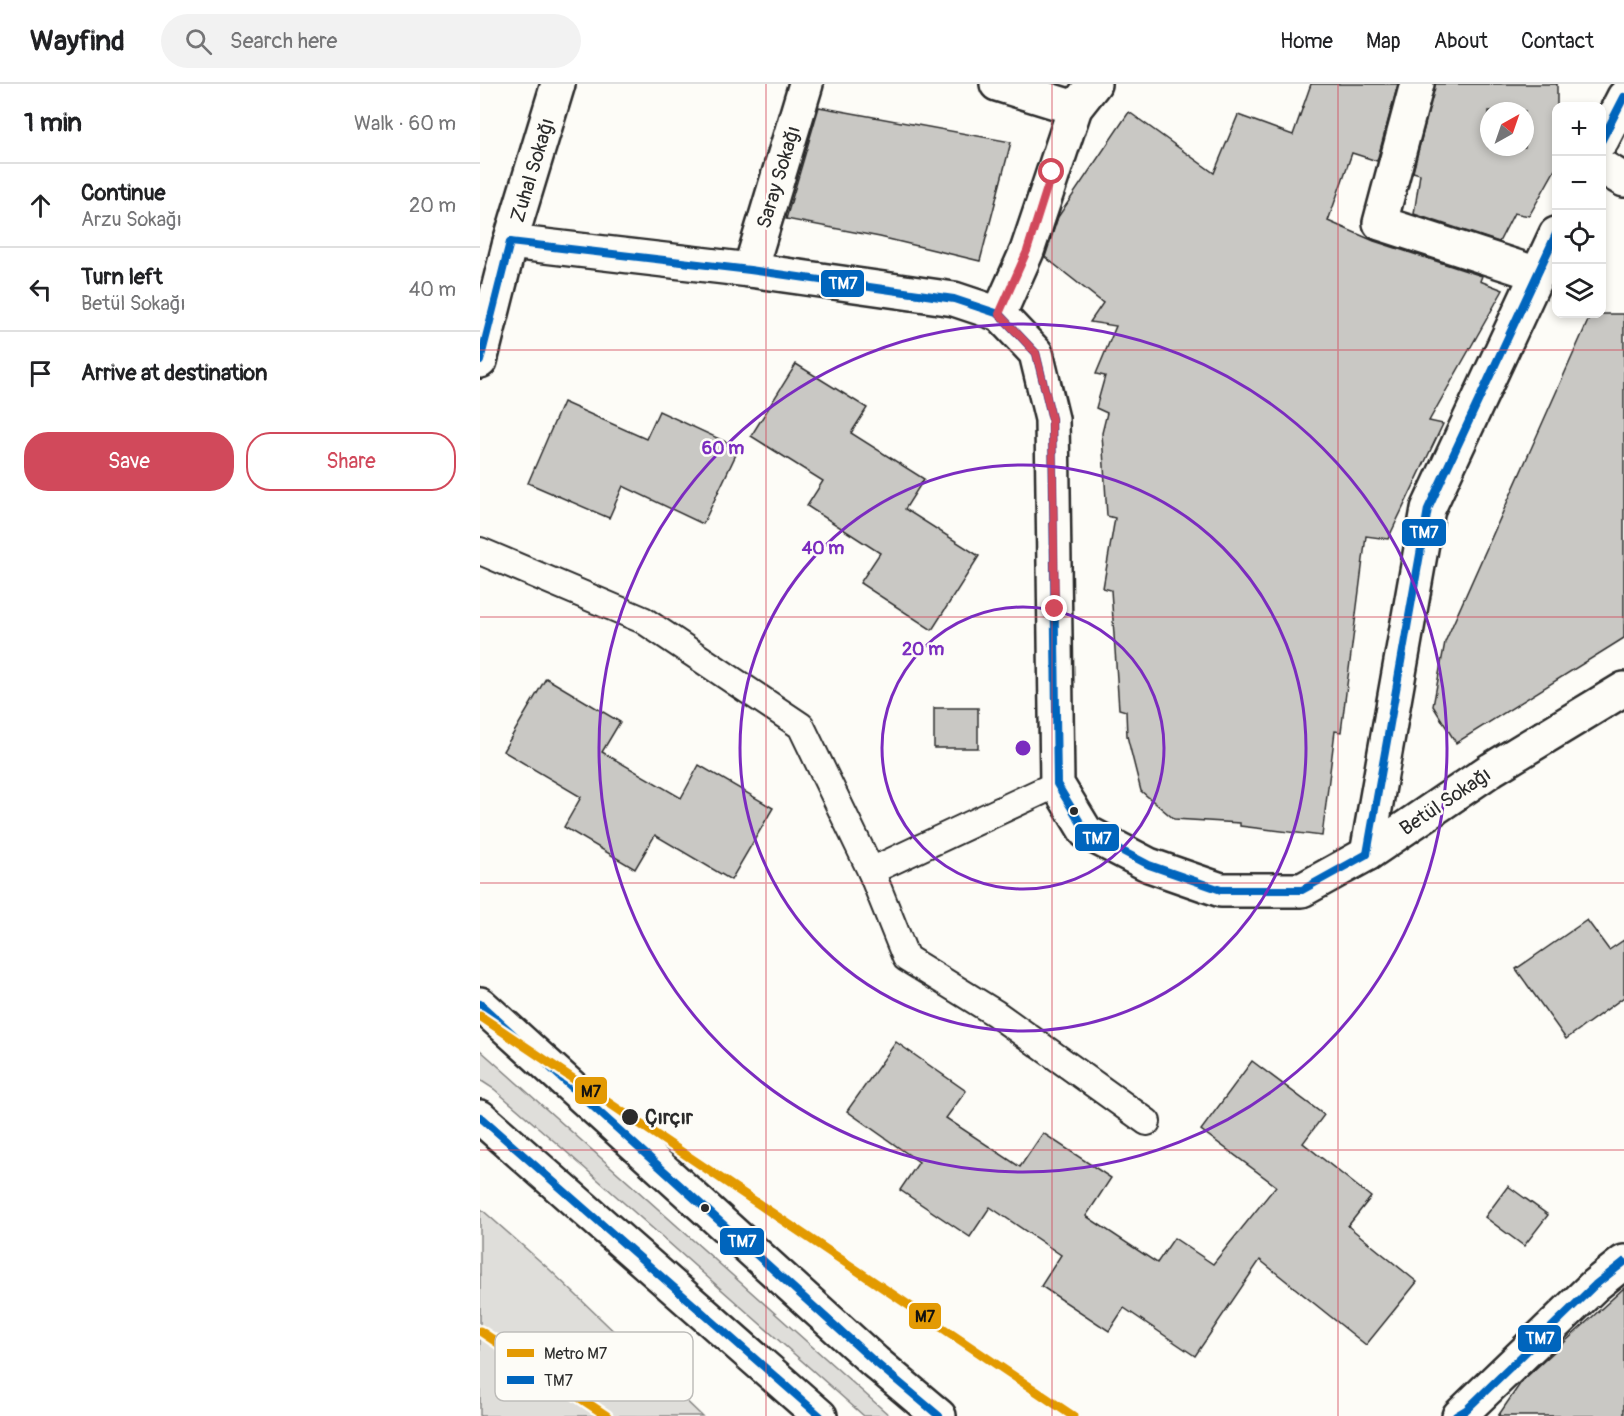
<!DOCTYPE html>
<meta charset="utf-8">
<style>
body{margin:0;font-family:Pangolin,sans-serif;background:#f2f2f2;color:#202124}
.controls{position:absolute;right:18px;top:18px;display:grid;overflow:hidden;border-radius:12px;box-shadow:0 3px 9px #0003}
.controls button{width:54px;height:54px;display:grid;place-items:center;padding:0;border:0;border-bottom:2px solid #e0e0e0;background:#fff;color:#202124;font:30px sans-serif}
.compass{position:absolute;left:1000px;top:18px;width:54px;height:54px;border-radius:50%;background:#fff;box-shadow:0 3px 9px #0003;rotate:40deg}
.stop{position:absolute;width:18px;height:18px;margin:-14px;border:4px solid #d1495b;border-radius:50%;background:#fff}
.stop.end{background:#d1495b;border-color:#fff;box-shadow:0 2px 6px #0008}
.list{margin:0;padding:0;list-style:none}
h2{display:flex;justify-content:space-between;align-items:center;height:78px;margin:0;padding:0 24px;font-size:26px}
h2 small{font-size:20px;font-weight:400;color:#757577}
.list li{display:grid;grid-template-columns:39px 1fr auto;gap:18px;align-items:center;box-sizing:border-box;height:84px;padding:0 24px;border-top:2px solid #e0e0e0}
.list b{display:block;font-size:22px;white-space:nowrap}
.list p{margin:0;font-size:20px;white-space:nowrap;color:#757577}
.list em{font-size:20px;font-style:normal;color:#757577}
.actions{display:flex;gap:12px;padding:18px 24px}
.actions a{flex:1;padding:14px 0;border:2px solid #d1495b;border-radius:24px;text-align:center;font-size:21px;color:#d1495b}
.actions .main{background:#d1495b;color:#fff}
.icon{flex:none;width:33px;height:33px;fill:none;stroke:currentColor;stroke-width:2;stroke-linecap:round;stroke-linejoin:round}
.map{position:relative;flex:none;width:1144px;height:1332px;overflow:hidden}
header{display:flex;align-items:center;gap:36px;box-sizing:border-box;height:84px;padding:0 30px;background:#fff;border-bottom:2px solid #e0e0e0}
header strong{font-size:28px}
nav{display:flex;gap:33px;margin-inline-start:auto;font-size:21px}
.search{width:420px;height:54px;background:#f2f2f2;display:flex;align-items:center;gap:15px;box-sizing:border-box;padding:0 21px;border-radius:33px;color:#757577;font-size:22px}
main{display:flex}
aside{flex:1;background:#fff}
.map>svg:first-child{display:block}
.green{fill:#dfdeda;stroke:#858482;stroke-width:1.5}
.building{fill:#c9c8c4;stroke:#2b2b2b;stroke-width:1.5;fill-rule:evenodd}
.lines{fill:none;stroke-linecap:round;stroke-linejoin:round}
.lane-casing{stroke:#2b2b2b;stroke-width:30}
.street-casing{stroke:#2b2b2b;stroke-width:38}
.secondary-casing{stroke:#2b2b2b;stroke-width:38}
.primary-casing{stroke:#2b2b2b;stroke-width:38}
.lane{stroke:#fdfcf7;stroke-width:26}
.street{stroke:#fdfcf7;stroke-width:33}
.secondary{stroke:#fdfcf7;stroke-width:33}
.primary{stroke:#fdfcf7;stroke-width:33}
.bus-1-casing{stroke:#fdfcf7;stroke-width:12}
.bus-1{stroke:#0065bd;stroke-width:8}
.metro-1-casing{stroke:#fdfcf7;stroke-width:14}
.metro-1{stroke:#e39a04;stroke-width:9}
.route{stroke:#d1495b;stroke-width:8}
.grid{fill:none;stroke:#d1495b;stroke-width:1.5;stroke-opacity:0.55}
.ring{fill:none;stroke:#7b2cbf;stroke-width:3}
.bus-dot{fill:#2b2b2b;stroke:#fdfcf7;stroke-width:2}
.labels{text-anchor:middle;stroke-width:5;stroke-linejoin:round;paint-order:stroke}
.street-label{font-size:20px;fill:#2b2b2b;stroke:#fdfcf7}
.stop-label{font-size:20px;font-weight:bold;fill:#2b2b2b;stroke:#fdfcf7;text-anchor:start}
.key{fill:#fdfcf7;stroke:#bebdba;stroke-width:1.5}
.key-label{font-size:16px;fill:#2b2b2b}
.centre{fill:#7b2cbf;stroke:#fdfcf7;stroke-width:3}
.ring-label{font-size:18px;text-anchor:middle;font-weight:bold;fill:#7b2cbf;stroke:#fdfcf7;stroke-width:5;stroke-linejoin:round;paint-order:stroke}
.line-badge{stroke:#fdfcf7;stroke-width:2}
.badge-label{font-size:16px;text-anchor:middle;font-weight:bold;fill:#fff}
.pale-badge-label{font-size:16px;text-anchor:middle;font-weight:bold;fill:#111}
</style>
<header>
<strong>Wayfind</strong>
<div class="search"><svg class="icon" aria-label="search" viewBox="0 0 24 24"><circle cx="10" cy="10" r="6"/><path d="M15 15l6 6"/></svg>Search here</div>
<nav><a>Home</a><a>Map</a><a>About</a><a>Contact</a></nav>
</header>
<main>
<aside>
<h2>1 min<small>Walk · 60 m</small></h2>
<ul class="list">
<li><svg class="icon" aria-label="ahead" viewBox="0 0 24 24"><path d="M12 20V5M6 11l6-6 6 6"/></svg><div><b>Continue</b><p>Arzu Sokağı</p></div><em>20 m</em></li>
<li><svg class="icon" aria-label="left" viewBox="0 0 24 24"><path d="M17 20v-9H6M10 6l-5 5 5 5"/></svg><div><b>Turn left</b><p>Betül Sokağı</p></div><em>40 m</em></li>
<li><svg class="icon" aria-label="arrive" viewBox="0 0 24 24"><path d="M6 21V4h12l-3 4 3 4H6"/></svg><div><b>Arrive at destination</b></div></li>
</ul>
<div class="actions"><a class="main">Save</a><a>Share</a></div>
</aside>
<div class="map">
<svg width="1144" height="1332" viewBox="0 0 1144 1332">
<rect width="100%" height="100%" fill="#fdfcf7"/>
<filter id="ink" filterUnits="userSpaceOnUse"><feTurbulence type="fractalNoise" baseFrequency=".0167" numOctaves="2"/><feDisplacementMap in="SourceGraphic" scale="12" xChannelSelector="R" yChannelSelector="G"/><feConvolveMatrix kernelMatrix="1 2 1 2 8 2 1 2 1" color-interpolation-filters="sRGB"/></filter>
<g filter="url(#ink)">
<!-- green -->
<g class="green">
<path d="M0 966 410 1332H384L82 1064 14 1005 0 996Z"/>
<path d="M0 1124 69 1185 222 1332H0Z"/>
</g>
<!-- building -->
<g class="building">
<path d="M831 0H918L897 77 872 69 848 137 894 157 1002 192 1000 197 1023 206 949 337 963 340 908 455 886 452 861 648 855 647 842 752 760 742V739L694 735 661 707 647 652 646 627 639 625 631 506 623 504 635 434 627 432 622 349 627 329 616 324 625 292 616 290 636 242 610 238 623 219 565 173 578 133 649 28 734 89 758 31 813 51Z"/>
<path d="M955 0H1077V82L1049 132 1034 129 1019 158 934 130 940 90 933 88ZM1009 27H1045V63H1009Z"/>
<path d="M339 23 531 58 500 177 400 153 306 135Z"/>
<path d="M1111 230H1144V554L976 659 953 622 965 558Z"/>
<path d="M316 280 387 324 371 349 444 395 425 425 499 472 452 546 380 499 400 469 327 422 343 397 271 352Z"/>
<path d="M83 318 166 355 179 327 259 364 223 440 143 402 129 434 48 399Z"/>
<path d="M66 594 140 638 122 668 201 714 219 681 293 724 251 796 175 751 155 785 84 743 101 713 23 667Z"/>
<rect x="454" y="624" width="44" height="40"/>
<path d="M1107 836 1129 866 1144 856V913L1086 955 1036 885Z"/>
<path d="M416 958 486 1007 466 1034 540 1083 563 1049 631 1094 606 1132 677 1179 694 1154 733 1180 796 1102 721 1046 772 977 844 1031 823 1059 891 1113 868 1142 937 1198 886 1261 780 1176 715 1272 644 1224 629 1247 561 1202 581 1171 510 1123 490 1153 420 1106 439 1078 367 1027Z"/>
<path d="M1028 1102 1068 1131 1044 1162 1005 1133Z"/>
<path d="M1144 1204V1332H1018L1042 1297Z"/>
</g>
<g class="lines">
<defs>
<g id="lane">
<path d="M0 467 163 536 321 642 391 787 426 874 515 929 667 1038"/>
<path d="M391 787 577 700"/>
</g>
<g id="street">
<path d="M517 0 595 24"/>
<path d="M937 0 900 139 1058 190"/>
<path d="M1122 83 1144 96"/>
<path d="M30 158 270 186 474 215 519 230 556 269 572 335 577 700 606 748 669 781 741 806H822L887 770 1012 685 1144 605"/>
<path d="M270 186 326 0"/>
<path d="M519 230 547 167 595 24 614 0"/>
<path d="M0 277 30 158 78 0"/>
</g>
<g id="secondary">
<path d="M1122 56 1144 13"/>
<path d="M887 770 948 425 1076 150"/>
<path d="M979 1332 1115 1201 1144 1178"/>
</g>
<g id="primary">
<path d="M0 920 395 1278 459 1332"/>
<path d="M0 1033 340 1332"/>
</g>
</defs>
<!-- lane casing -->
<use href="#lane" class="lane-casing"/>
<!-- street casing -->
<use href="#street" class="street-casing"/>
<!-- secondary casing -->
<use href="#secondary" class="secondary-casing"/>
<!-- primary casing -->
<use href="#primary" class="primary-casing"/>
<!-- lane -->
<use href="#lane" class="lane"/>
<!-- street -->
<use href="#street" class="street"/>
<!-- secondary -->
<use href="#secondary" class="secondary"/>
<!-- primary -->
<use href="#primary" class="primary"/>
<defs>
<g id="bus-1">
<path d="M1122 56 1144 13"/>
<path d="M30 158 270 186 474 215 519 230 556 269 572 335 577 700 606 748 669 781 741 806H822L887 770"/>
<path d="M0 277 30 158"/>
<path d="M887 770 948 425 1076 150"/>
<path d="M0 920 395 1278 459 1332"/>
<path d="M0 1033 340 1332"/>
<path d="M976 1332 986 1326 1115 1201 1144 1178"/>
</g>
</defs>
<!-- bus-1 casing -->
<use href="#bus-1" class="bus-1-casing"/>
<!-- bus-1 -->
<use href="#bus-1" class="bus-1"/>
<defs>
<g id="metro-1">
<path d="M0 932 593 1332"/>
<path d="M0 1247 127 1332"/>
</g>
</defs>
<!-- metro-1 casing -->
<use href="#metro-1" class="metro-1-casing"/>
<!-- metro-1 -->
<use href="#metro-1" class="metro-1"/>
</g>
</g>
<g class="lines" filter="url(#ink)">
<!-- route -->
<path class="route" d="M572 88 547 167 519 230 556 269 572 335 575 525"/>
</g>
<!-- grid -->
<path class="grid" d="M286 0V1332M572 0V1332M858 0V1332M0 266H1144M0 533H1144M0 799H1144M0 1066H1144"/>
<!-- distance rings -->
<g class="ring">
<circle cx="543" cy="664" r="141"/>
<circle cx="543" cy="664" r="283"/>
<circle cx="543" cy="664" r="424"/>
</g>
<!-- markers -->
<g class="bus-dot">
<circle cx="594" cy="727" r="5"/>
<circle cx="150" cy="1033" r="9"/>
<circle cx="225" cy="1124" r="5"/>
</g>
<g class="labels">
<!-- street labels -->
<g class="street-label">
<text transform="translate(52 86) rotate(-73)" y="7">Zuhal Sokağı</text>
<text transform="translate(298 93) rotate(-73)" y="7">Saray Sokağı</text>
<text transform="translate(965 717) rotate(-34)" y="7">Betül Sokağı</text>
</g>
<!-- stop labels -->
<g class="stop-label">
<text x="165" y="1040">Çırçır</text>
</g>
</g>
<!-- legend -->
<rect x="15" y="1248" width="198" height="69" rx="9" class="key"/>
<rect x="27" y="1265" width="27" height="8" fill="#e39a04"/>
<rect x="27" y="1292" width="27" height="8" fill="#0065bd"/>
<g class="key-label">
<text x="64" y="1275">Metro M7</text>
<text x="64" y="1302">TM7</text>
</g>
<circle cx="543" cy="664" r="9" class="centre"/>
<g class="ring-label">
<text x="243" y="370">60 m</text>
<text x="343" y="470">40 m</text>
<text x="443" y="571">20 m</text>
</g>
<g class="line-badge">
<rect x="340" y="185" width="45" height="29" rx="6" fill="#0065bd"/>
<rect x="921" y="434" width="46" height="29" rx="6" fill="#0065bd"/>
<rect x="594" y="739" width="46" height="29" rx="6" fill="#0065bd"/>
<rect x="94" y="992" width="34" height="29" rx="6" fill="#e39a04"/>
<rect x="239" y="1143" width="46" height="29" rx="6" fill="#0065bd"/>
<rect x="428" y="1218" width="34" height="28" rx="6" fill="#e39a04"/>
<rect x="1037" y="1240" width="45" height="29" rx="6" fill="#0065bd"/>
</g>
<g class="badge-label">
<text x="363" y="205">TM7</text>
<text x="944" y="454">TM7</text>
<text x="617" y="760">TM7</text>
<text x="262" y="1163">TM7</text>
<text x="1060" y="1260">TM7</text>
</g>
<g class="pale-badge-label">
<text x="111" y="1013">M7</text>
<text x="445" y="1238">M7</text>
</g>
</svg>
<div class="controls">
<button>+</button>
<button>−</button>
<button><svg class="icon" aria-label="locate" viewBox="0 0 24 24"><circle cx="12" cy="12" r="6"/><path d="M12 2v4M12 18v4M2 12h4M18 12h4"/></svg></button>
<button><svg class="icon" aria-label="layers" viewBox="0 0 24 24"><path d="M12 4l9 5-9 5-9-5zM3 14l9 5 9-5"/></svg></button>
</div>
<svg class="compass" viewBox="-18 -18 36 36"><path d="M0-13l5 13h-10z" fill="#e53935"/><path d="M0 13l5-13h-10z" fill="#757577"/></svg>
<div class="stop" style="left:572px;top:88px"></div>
<div class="stop end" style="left:575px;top:525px"></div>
</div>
</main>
